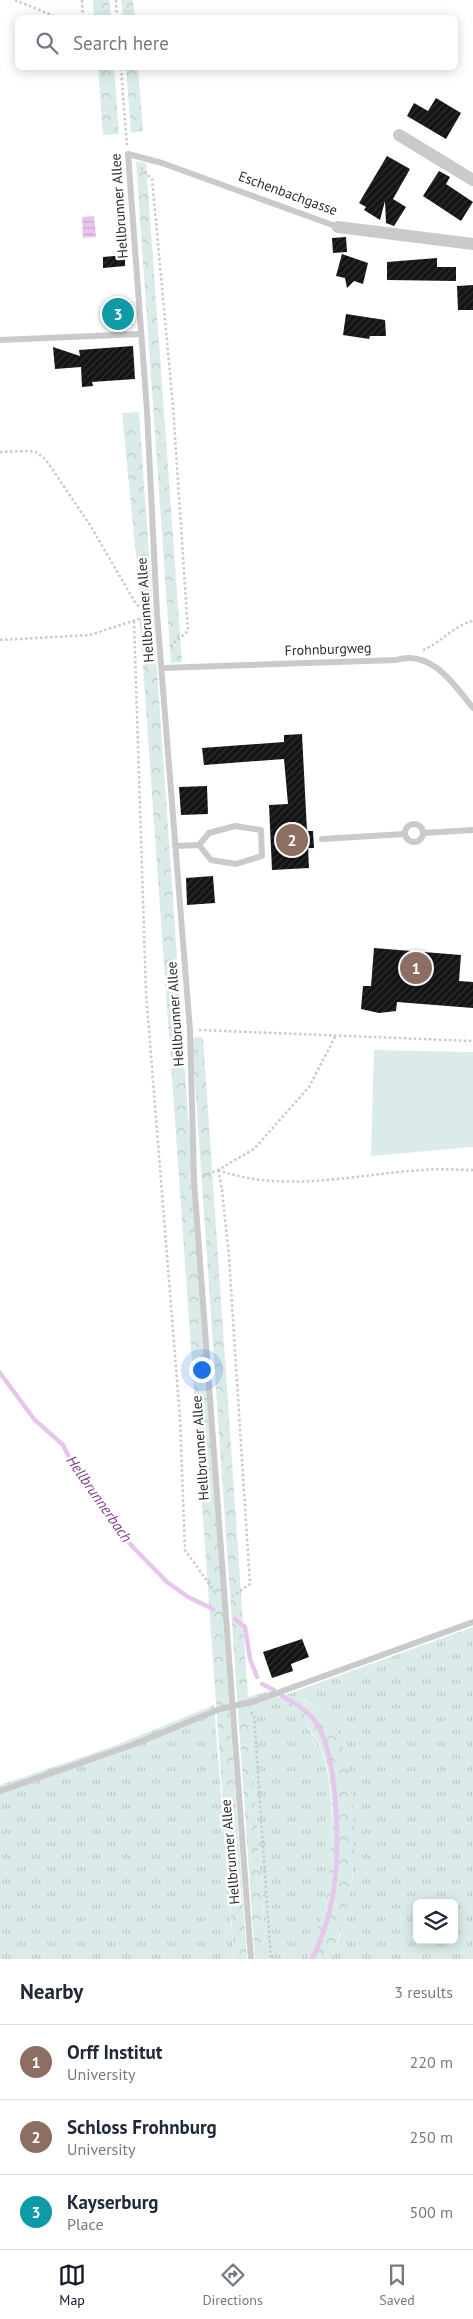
<!DOCTYPE html>
<style>
body{margin:0;font-family:"PT Sans",sans-serif;background:#f2f2f3;color:#1f2937}
.controls{position:absolute;right:15px;bottom:15px;display:grid;overflow:hidden;border-radius:8px;box-shadow:0 2px 12px #0003}
.controls button{width:45px;height:45px;display:grid;place-items:center;padding:0;border:0;border-bottom:1px solid #e0e1e3;background:#fff;color:#1f2937;font:25px sans-serif}
.you{position:absolute;left:201px;top:1369px;width:18px;height:18px;margin:-12px;border:4px solid #fff;border-radius:50%;background:#1a73e8;box-shadow:0 0 0 8px #1a73e833}
.badge{display:grid;place-items:center;width:32px;height:32px;border-radius:50%;background:#111827;color:#fff;font-size:16px;font-weight:700}
.pin{position:absolute;translate:-50% -50%;border:2px solid #fff;box-shadow:0 1px 5px #0006}
.list{margin:0;padding:0;list-style:none}
h2{display:flex;justify-content:space-between;align-items:center;height:65px;margin:0;padding:0 20px;font-size:21px}
h2 small{font-size:16px;font-weight:400;color:#747a83}
.list li{display:grid;grid-template-columns:32px 1fr auto;gap:15px;align-items:center;box-sizing:border-box;height:75px;padding:0 20px;border-top:1px solid #e0e1e3}
.list b{display:block;font-size:19px;white-space:nowrap}
.list p{margin:0;font-size:16px;white-space:nowrap;color:#747a83}
.list em{font-size:16px;font-style:normal;color:#747a83}
.icon{flex:none;width:28px;height:28px;fill:none;stroke:currentColor;stroke-width:2;stroke-linecap:round;stroke-linejoin:round}
.map{position:relative;flex:none;width:473px;height:1959px;overflow:hidden}
.search{position:absolute;background:#fff;box-shadow:0 2px 12px #0003;left:15px;right:15px;top:15px;height:55px;display:flex;align-items:center;gap:12px;box-sizing:border-box;padding:0 18px;border-radius:8px;color:#747a83;font-size:19px}
.sheet{height:290px;background:#fff}
nav{display:flex;justify-content:space-around;align-items:center;box-sizing:border-box;height:70px;border-top:1px solid #e0e1e3;background:#fff;font-size:14px;color:#747a83}
nav a{display:grid;justify-items:center;gap:2px}
nav .on{color:#111827}
.map>svg:first-child{display:block}
.grass{fill:url(#grass-tufts);fill-rule:evenodd}
.forest{fill:url(#forest-crowns)}
.park{fill:#daebea}
.water{fill:url(#water-rules)}
.lines{fill:none;stroke-linecap:round;stroke-linejoin:round}
.stream{stroke:#e6c6eb;stroke-width:4.5}
.building{fill:url(#building-hatch)}
.path{stroke:#cacaca;stroke-width:2.5;stroke-dasharray:2.5 2.5;stroke-linecap:butt}
.lane{stroke:#cacaca;stroke-width:6}
.street{stroke:#cacaca;stroke-width:12}
.labels{text-anchor:middle;stroke-width:5;stroke-linejoin:round;paint-order:stroke}
.street-label{font-size:14px;fill:#2d2d2d;stroke:#fff}
.water-label{font-size:15px;font-style:italic;fill:#843a8f;stroke:#fff}
</style>
<div class="map">
<svg width="473" height="1959" viewBox="0 0 473 1959">
<defs>
<pattern id="grass-tufts" width="24" height="20" patternUnits="userSpaceOnUse" patternTransform="scale(1.25)"><rect width="24" height="20" fill="#daebea"/><path d="M3 7l-1-3M5 7V3M7 7l1-3M15 17l-1-3M17 17v-4M19 17l1-3" fill="none" stroke="#bbcac9"/></pattern>
<pattern id="forest-crowns" width="20" height="18" patternUnits="userSpaceOnUse" patternTransform="scale(1.25)"><rect width="20" height="18" fill="#daebea"/><path d="M2 6a3 3 0 1 1 6 0M12 15a3 3 0 1 1 6 0" fill="none" stroke="#bbcac9"/></pattern>
<pattern id="water-rules" width="6" height="5" patternUnits="userSpaceOnUse" patternTransform="scale(1.25)"><rect width="6" height="5" fill="#e6c6eb"/><path d="M0 2.5h6" fill="none" stroke="#c6aaca"/></pattern>
<pattern id="building-hatch" width="6" height="6" patternUnits="userSpaceOnUse" patternTransform="scale(1.25)"><rect width="6" height="6" fill="#141414"/><path d="M-1 1l2-2M0 6l6-6M5 7l2-2" fill="none" stroke="#2e2e2e"/></pattern>
</defs>
<rect width="100%" height="100%" fill="#fff"/>
<!-- grass -->
<g class="grass">
<path d="M473 1627V1959H331L340 1936 353 1877V1829L348 1773 317 1707 304 1700 285 1695ZM417 1903H454V1940H417Z"/>
<path d="M273 1690C286 1707 305 1721 316 1739 339 1777 333 1873 322 1916 319 1931 313 1945 307 1959H266L248 1697Z"/>
<path d="M214 1705 234 1959H0V1785L114 1746Z"/>
</g>
<!-- forest -->
<g class="forest">
<path d="M93 0H109L111 17H94Z"/>
<path d="M121 0H133L135 17H123Z"/>
<path d="M98 68H114L119 134 103 135Z"/>
<path d="M126 68H138L143 131 131 133Z"/>
<path d="M136 161 146 163 182 662 171 663Z"/>
<path d="M139 412 247 1959H234L140 623 141 607 122 413Z"/>
<path d="M203 1037 266 1959H255L192 1038Z"/>
<path d="M285 1695C302 1698 319 1706 330 1720 354 1750 357 1840 352 1878 349 1906 341 1933 331 1959H307C330 1907 344 1795 319 1743 311 1727 294 1714 280 1701V1696Z"/>
</g>
<!-- park -->
<path class="park" d="M374 1050 473 1052V1147L371 1156Z"/>
<!-- water -->
<path class="water" d="M94 216 96 237 83 238 82 217Z"/>
<g class="lines">
<!-- stream -->
<g class="stream">
<path d="M0 1373 34 1419 63 1445 76 1471 101 1499 111 1519 129 1543 167 1582 188 1597 213 1609"/>
<path d="M235 1619 245 1627 250 1659 257 1677"/>
<path d="M262 1684 274 1690"/>
<path d="M281 1695C295 1704 310 1711 318 1726 329 1745 333 1774 335 1796 340 1853 338 1907 312 1959"/>
</g>
</g>
<!-- building -->
<g class="building">
<path d="M436 98 461 113 446 139 407 116 414 103 428 111Z"/>
<path d="M387 156 410 169 393 199 406 207 394 226 386 223 385 201 380 220 364 210 366 207 359 203Z"/>
<path d="M439 171 450 177 446 184 473 202 461 221 423 196Z"/>
<path d="M346 237 347 252 333 253 332 238Z"/>
<path d="M342 254 368 263 363 284 354 281 347 288 345 278 336 276Z"/>
<path d="M125 255V266L103 268V257Z"/>
<path d="M437 258V267H456V281L387 280V262Z"/>
<path d="M473 285V310H458L457 286Z"/>
<path d="M132 302 133 325 105 326 104 303Z"/>
<path d="M346 314 385 320 386 336H370L369 339 343 335Z"/>
<path d="M133 346 135 379 92 382 93 386 82 387 81 367 55 369 53 347 80 356 79 350Z"/>
<path d="M302 734 307 831H313L314 848H308L309 868 272 870 269 805 288 804 284 759 204 765 202 748 284 742V735Z"/>
<path d="M207 786 208 814 181 815 179 787Z"/>
<path d="M213 876 215 903 187 905 186 878Z"/>
<path d="M374 948 461 955 459 981 473 982V1008L397 1002 396 1011 379 1013 361 1009 363 986H371Z"/>
<path d="M302 1639 309 1657 291 1664 293 1671 272 1678 263 1652Z"/>
</g>
<g class="lines">
<!-- path -->
<g class="path">
<path d="M15 0 59 18"/>
<path d="M82 0 83 18"/>
<path d="M116 0 117 18"/>
<path d="M121 68 127 146"/>
<path d="M141 168 152 179 173 406 188 631 170 646"/>
<path d="M0 452 28 451 36 452 46 460 90 525 136 604 148 613"/>
<path d="M134 621 146 993 180 1418 185 1550 214 1591"/>
<path d="M0 640 90 635 148 616"/>
<path d="M423 650C441 643 454 625 473 621"/>
<path d="M199 1030 473 1041"/>
<path d="M218 1170 222 1190 229 1257 250 1584 233 1596"/>
<path d="M218 1170C284 1194 356 1174 423 1170 440 1168 456 1170 473 1170"/>
<path d="M203 1176 218 1170 254 1149 309 1087 335 1037"/>
<path d="M251 1712 254 1716 271 1959"/>
</g>
<!-- lane -->
<g class="lane">
<path d="M0 340 140 334"/>
<path d="M162 668 396 660C431 649 454 684 473 708"/>
<circle cx="414" cy="833" r="9"/>
<path d="M423 833 473 830"/>
<path d="M322 839 404 834"/>
<path d="M175 846 199 845 211 860 236 864 262 856 261 830 235 826 209 833 199 845"/>
<path d="M0 1791 132 1745 220 1709 255 1701 473 1622"/>
<path d="M251 1959 194 1180 190 1030 157 614 147 411 128 154 162 163 338 227"/>
</g>
<!-- street -->
<g class="street">
<path d="M399 135 473 180"/>
<path d="M338 227 473 244"/>
</g>
</g>
<g class="labels">
<!-- street labels -->
<g class="street-label">
<text transform="translate(288 193) rotate(20)" y="5">Eschenbachgasse</text>
<text transform="translate(119 206) rotate(-94)" y="5">Hellbrunner Allee</text>
<text transform="translate(145 610) rotate(-94)" y="5">Hellbrunner Allee</text>
<text transform="translate(328 649) rotate(-2)" y="5">Frohnburgweg</text>
<text transform="translate(175 1014) rotate(-94)" y="5">Hellbrunner Allee</text>
<text transform="translate(200 1448) rotate(-94)" y="5">Hellbrunner Allee</text>
<text transform="translate(230 1852) rotate(-95)" y="5">Hellbrunner Allee</text>
</g>
<!-- water labels -->
<g class="water-label">
<text transform="translate(99 1499) rotate(55)" y="5">Hellbrunnerbach</text>
</g>
</g>
</svg>
<div class="controls">
<button><svg class="icon" aria-label="layers" viewBox="0 0 24 24"><path d="M12 4l9 5-9 5-9-5zM3 14l9 5 9-5"/></svg></button>
</div>
<div class="you"></div>
<div class="pin badge" style="left:416px;top:968px;background:#8d6e63">1</div>
<div class="pin badge" style="left:292px;top:840px;background:#8d6e63">2</div>
<div class="pin badge" style="left:118px;top:314px;background:#0f9aa8">3</div>
<div class="search"><svg class="icon" aria-label="search" viewBox="0 0 24 24"><circle cx="10" cy="10" r="6"/><path d="M15 15l6 6"/></svg>Search here</div>
</div>
<section class="sheet">
<h2>Nearby<small>3 results</small></h2>
<ul class="list">
<li><span class="badge" style="background:#8d6e63">1</span><div><b>Orff Institut</b><p>University</p></div><em>220 m</em></li>
<li><span class="badge" style="background:#8d6e63">2</span><div><b>Schloss Frohnburg</b><p>University</p></div><em>250 m</em></li>
<li><span class="badge" style="background:#0f9aa8">3</span><div><b>Kayserburg</b><p>Place</p></div><em>500 m</em></li>
</ul>
</section>
<nav>
<a class="on"><svg class="icon" aria-label="map" viewBox="0 0 24 24"><path d="M3 6l6-2 6 2 6-2v14l-6 2-6-2-6 2zM9 4v14M15 6v14"/></svg>Map</a>
<a><svg class="icon" aria-label="directions" viewBox="0 0 24 24"><path d="M12 3l9 9-9 9-9-9zM9 14v-3h6M13 9l2 2-2 2"/></svg>Directions</a>
<a><svg class="icon" aria-label="saved" viewBox="0 0 24 24"><path d="M7 4h10v16l-5-4-5 4z"/></svg>Saved</a>
</nav>
